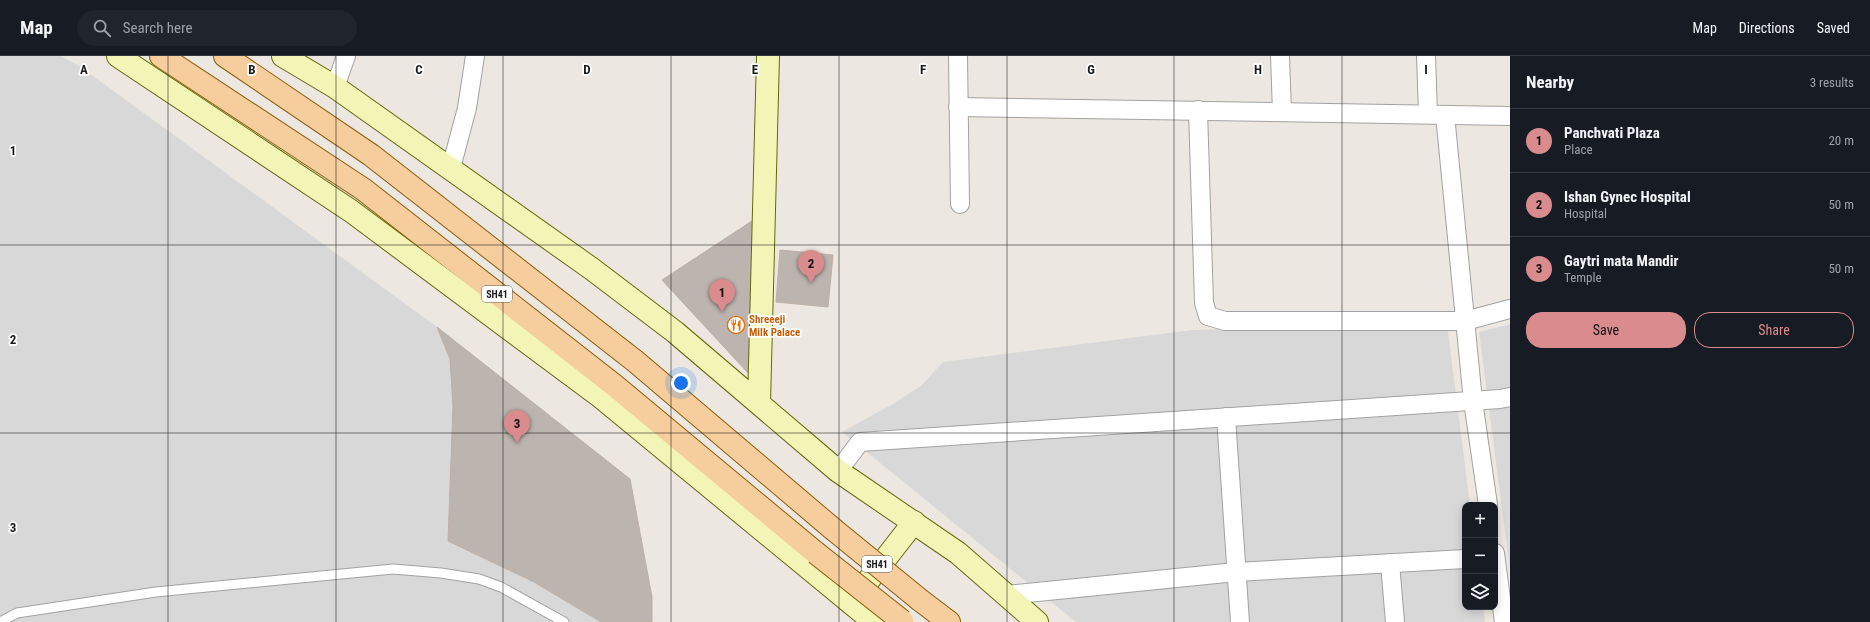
<!DOCTYPE html>
<meta charset="utf-8">
<style>
body{margin:0;font-family:"Roboto Condensed",sans-serif;background:#20242c;color:#f1f3f6}
.controls{position:absolute;right:12px;bottom:12px;display:grid;overflow:hidden;border-radius:8px;box-shadow:0 2px 10px #0003}
.controls button{width:36px;height:36px;display:grid;place-items:center;padding:0;border:0;border-bottom:1px solid #363941;background:#171b24;color:#f1f3f6;font:20px sans-serif}
.you{position:absolute;left:681px;top:327px;width:14px;height:14px;margin:-10px;border:3px solid #fff;border-radius:50%;background:#1a73e8;box-shadow:0 0 0 6px #1a73e833}
.badge{display:grid;place-items:center;width:26px;height:26px;border-radius:50%;background:#d98b8e;color:#111;font-size:13px;font-weight:700}
.pin{position:absolute;translate:-50% -33px;filter:drop-shadow(0 1px 2px #0008)}
.pin::after{content:'';position:absolute;top:21px;width:14px;height:12px;background:inherit;clip-path:polygon(0 0,100% 0,50% 100%)}
.list{margin:0;padding:0;list-style:none}
h2{display:flex;justify-content:space-between;align-items:center;height:52px;margin:0;padding:0 16px;font-size:17px}
h2 small{font-size:13px;font-weight:400;color:#9ea1a6}
.list li{display:grid;grid-template-columns:26px 1fr auto;gap:12px;align-items:center;box-sizing:border-box;height:64px;padding:0 16px;border-top:1px solid #363941}
.list b{display:block;font-size:15px;white-space:nowrap}
.list p{margin:0;font-size:13px;white-space:nowrap;color:#9ea1a6}
.list em{font-size:13px;font-style:normal;color:#9ea1a6}
.actions{display:flex;gap:8px;padding:12px 16px}
.actions a{flex:1;padding:9px 0;border:1px solid #d98b8e;border-radius:16px;text-align:center;font-size:14px;color:#d98b8e}
.actions .main{background:#d98b8e;color:#111}
.icon{flex:none;width:22px;height:22px;fill:none;stroke:currentColor;stroke-width:2;stroke-linecap:round;stroke-linejoin:round}
.map{position:relative;flex:none;width:1510px;height:566px;overflow:hidden}
header{display:flex;align-items:center;gap:24px;box-sizing:border-box;height:56px;padding:0 20px;background:#171b24;border-bottom:1px solid #363941}
header strong{font-size:19px}
nav{display:flex;gap:22px;margin-inline-start:auto;font-size:14px}
.search{width:280px;height:36px;background:#20242c;display:flex;align-items:center;gap:10px;box-sizing:border-box;padding:0 14px;border-radius:22px;color:#9ea1a6;font-size:15px}
main{display:flex}
aside{flex:1;background:#171b24}
.map>svg:first-child{display:block}
.residential{fill:#d9d8d8}
.building{fill:#bcb4ae;stroke:#bdafa5}
.lines{fill:none;stroke-linecap:round;stroke-linejoin:round}
.lane-casing{stroke:#a2a2a2;stroke-width:11}
.street-casing{stroke:#a2a2a2;stroke-width:20}
.secondary-casing{stroke:#626a0b;stroke-width:24}
.primary-casing{stroke:#8a5c08;stroke-width:24}
.lane{stroke:#fff;stroke-width:9}
.street{stroke:#fff;stroke-width:18}
.secondary{stroke:#f3f5b7;stroke-width:22}
.primary{stroke:#f6cd9d;stroke-width:22}
.primary-bridge-casing{stroke:#8a5c08;stroke-width:24;stroke-linecap:butt}
.primary-bridge{stroke:#f6cd9d;stroke-width:22}
.grid{fill:none;stroke:#1b1b1b;stroke-width:1;stroke-opacity:0.55}
.labels{text-anchor:middle;stroke-width:3.5;stroke-linejoin:round;paint-order:stroke}
.shield{fill:#fff;stroke:#5f5f5f;stroke-width:1}
.shield-label{font-size:10px;font-weight:bold;fill:#1b1b1b}
.food-label{font-size:11px;font-weight:bold;fill:#c56008;stroke:#fff;text-anchor:start}
.grid-label{font-size:13px;text-anchor:middle;font-weight:bold;fill:#1b1b1b;stroke:#fff;stroke-width:3.5;stroke-linejoin:round;paint-order:stroke}
</style>
<header>
<strong>Map</strong>
<div class="search"><svg class="icon" aria-label="search" viewBox="0 0 24 24"><circle cx="10" cy="10" r="6"/><path d="M15 15l6 6"/></svg>Search here</div>
<nav><a>Map</a><a>Directions</a><a>Saved</a></nav>
</header>
<main>
<div class="map">
<svg width="1510" height="566" viewBox="0 0 1510 566">
<rect width="100%" height="100%" fill="#ece8e1"/>
<!-- residential -->
<g class="residential">
<path d="M0 0H60L78 9 437 271 450 303 453 350 448 485 534 526 601 566H0Z"/>
<path d="M1447 268 1470 449H1465V551H1483L1485 566H1076L842 376 891 349 921 330 943 306 1192 274Z"/>
<path d="M1510 268V514L1479 276Z"/>
</g>
<!-- building -->
<g class="building">
<path d="M758 161 749 318 662 224Z"/>
<path d="M780 194 833 199 828 251 776 246Z"/>
<path d="M437 271 630 423 652 541V566H601L534 526 448 485 453 350 450 303Z"/>
</g>
<g class="lines">
<defs>
<path id="lane" d="M0 566 17 557 156 536 393 513 441 517 479 523 501 531 564 566"/>
<g id="street">
<path d="M958 0 960 148"/>
<path d="M1280 0 1282 56"/>
<path d="M1426 0 1428 58"/>
<path d="M335 31 346 0"/>
<path d="M958 51 1510 60"/>
<path d="M1198 54 1204 247 1208 260 1225 265H1465L1510 253"/>
<path d="M1445 59 1473 345 1488 449"/>
<path d="M451 112 467 52 475 0"/>
<path d="M1226 361 1240 566"/>
<path d="M838 415 860 386 1500 343 1510 341"/>
<path d="M1495 497 1504 566"/>
<path d="M1390 507 1395 566"/>
<path d="M1007 539 1236 516 1465 503"/>
</g>
<g id="secondary">
<path d="M118 0 351 155 602 342 874 566"/>
<path d="M283 0 335 31 592 213 675 276 838 415 958 497 1037 566"/>
<path d="M759 347 768 0"/>
<path d="M851 547 914 466"/>
</g>
<g id="primary">
<path d="M161 0 363 133 614 329 816 497"/>
<path d="M225 0 371 99 635 305 833 473"/>
<path d="M920 544 949 566"/>
</g>
</defs>
<!-- lane casing -->
<use href="#lane" class="lane-casing"/>
<!-- street casing -->
<use href="#street" class="street-casing"/>
<!-- secondary casing -->
<use href="#secondary" class="secondary-casing"/>
<!-- primary casing -->
<use href="#primary" class="primary-casing"/>
<!-- lane -->
<use href="#lane" class="lane"/>
<!-- street -->
<use href="#street" class="street"/>
<!-- secondary -->
<use href="#secondary" class="secondary"/>
<!-- primary -->
<use href="#primary" class="primary"/>
<defs>
<g id="primary-bridge">
<path d="M833 473 920 544"/>
<path d="M816 497 902 565"/>
</g>
</defs>
<!-- primary-bridge casing -->
<use href="#primary-bridge" class="primary-bridge-casing"/>
<!-- primary-bridge -->
<use href="#primary-bridge" class="primary-bridge"/>
</g>
<!-- grid -->
<path class="grid" d="M168 0V566M336 0V566M503 0V566M671 0V566M839 0V566M1007 0V566M1174 0V566M1342 0V566M0 189H1510M0 377H1510"/>
<!-- icons -->
<defs>
<symbol id="restaurant-ring" viewBox="-11 -11 22 22"><circle r="9.5" fill="#fff" stroke="#e8710a" stroke-width="1.5"/><path d="M-5-6h1v4h1v-4h1v4h1v-4h1v5L-1.5 .5V6h-2V.5L-5-1ZM5-6V6H3V1.5H1.5Q1.5-4 5-6Z" fill="#e8710a"/></symbol>
</defs>
<g fill-rule="evenodd">
<use href="#restaurant-ring" x="726" y="259" width="20" height="20"/>
</g>
<g class="labels">
<!-- shield labels -->
<g class="shield">
<rect x="482" y="230" width="30" height="16" rx="3"/>
<rect x="862" y="500" width="30" height="16" rx="3"/>
</g>
<g class="shield-label">
<text x="497" y="242">SH41</text>
<text x="877" y="512">SH41</text>
</g>
<!-- food labels -->
<g class="food-label">
<text x="749" y="267">Shreeeji<tspan x="749" dy="13">Milk Palace</tspan></text>
</g>
</g>
<g class="grid-label">
<text x="84" y="18">A</text>
<text x="252" y="18">B</text>
<text x="419" y="18">C</text>
<text x="587" y="18">D</text>
<text x="755" y="18">E</text>
<text x="923" y="18">F</text>
<text x="1091" y="18">G</text>
<text x="1258" y="18">H</text>
<text x="1426" y="18">I</text>
<text x="13" y="99">1</text>
<text x="13" y="288">2</text>
<text x="13" y="476">3</text>
</g>
</svg>
<div class="controls">
<button>+</button>
<button>−</button>
<button><svg class="icon" aria-label="layers" viewBox="0 0 24 24"><path d="M12 4l9 5-9 5-9-5zM3 14l9 5 9-5"/></svg></button>
</div>
<div class="you"></div>
<div class="pin badge" style="left:722px;top:256px">1</div>
<div class="pin badge" style="left:811px;top:227px">2</div>
<div class="pin badge" style="left:517px;top:387px">3</div>
</div>
<aside>
<h2>Nearby<small>3 results</small></h2>
<ul class="list">
<li><span class="badge">1</span><div><b>Panchvati Plaza</b><p>Place</p></div><em>20 m</em></li>
<li><span class="badge">2</span><div><b>Ishan Gynec Hospital</b><p>Hospital</p></div><em>50 m</em></li>
<li><span class="badge">3</span><div><b>Gaytri mata Mandir</b><p>Temple</p></div><em>50 m</em></li>
</ul>
<div class="actions"><a class="main">Save</a><a>Share</a></div>
</aside>
</main>
